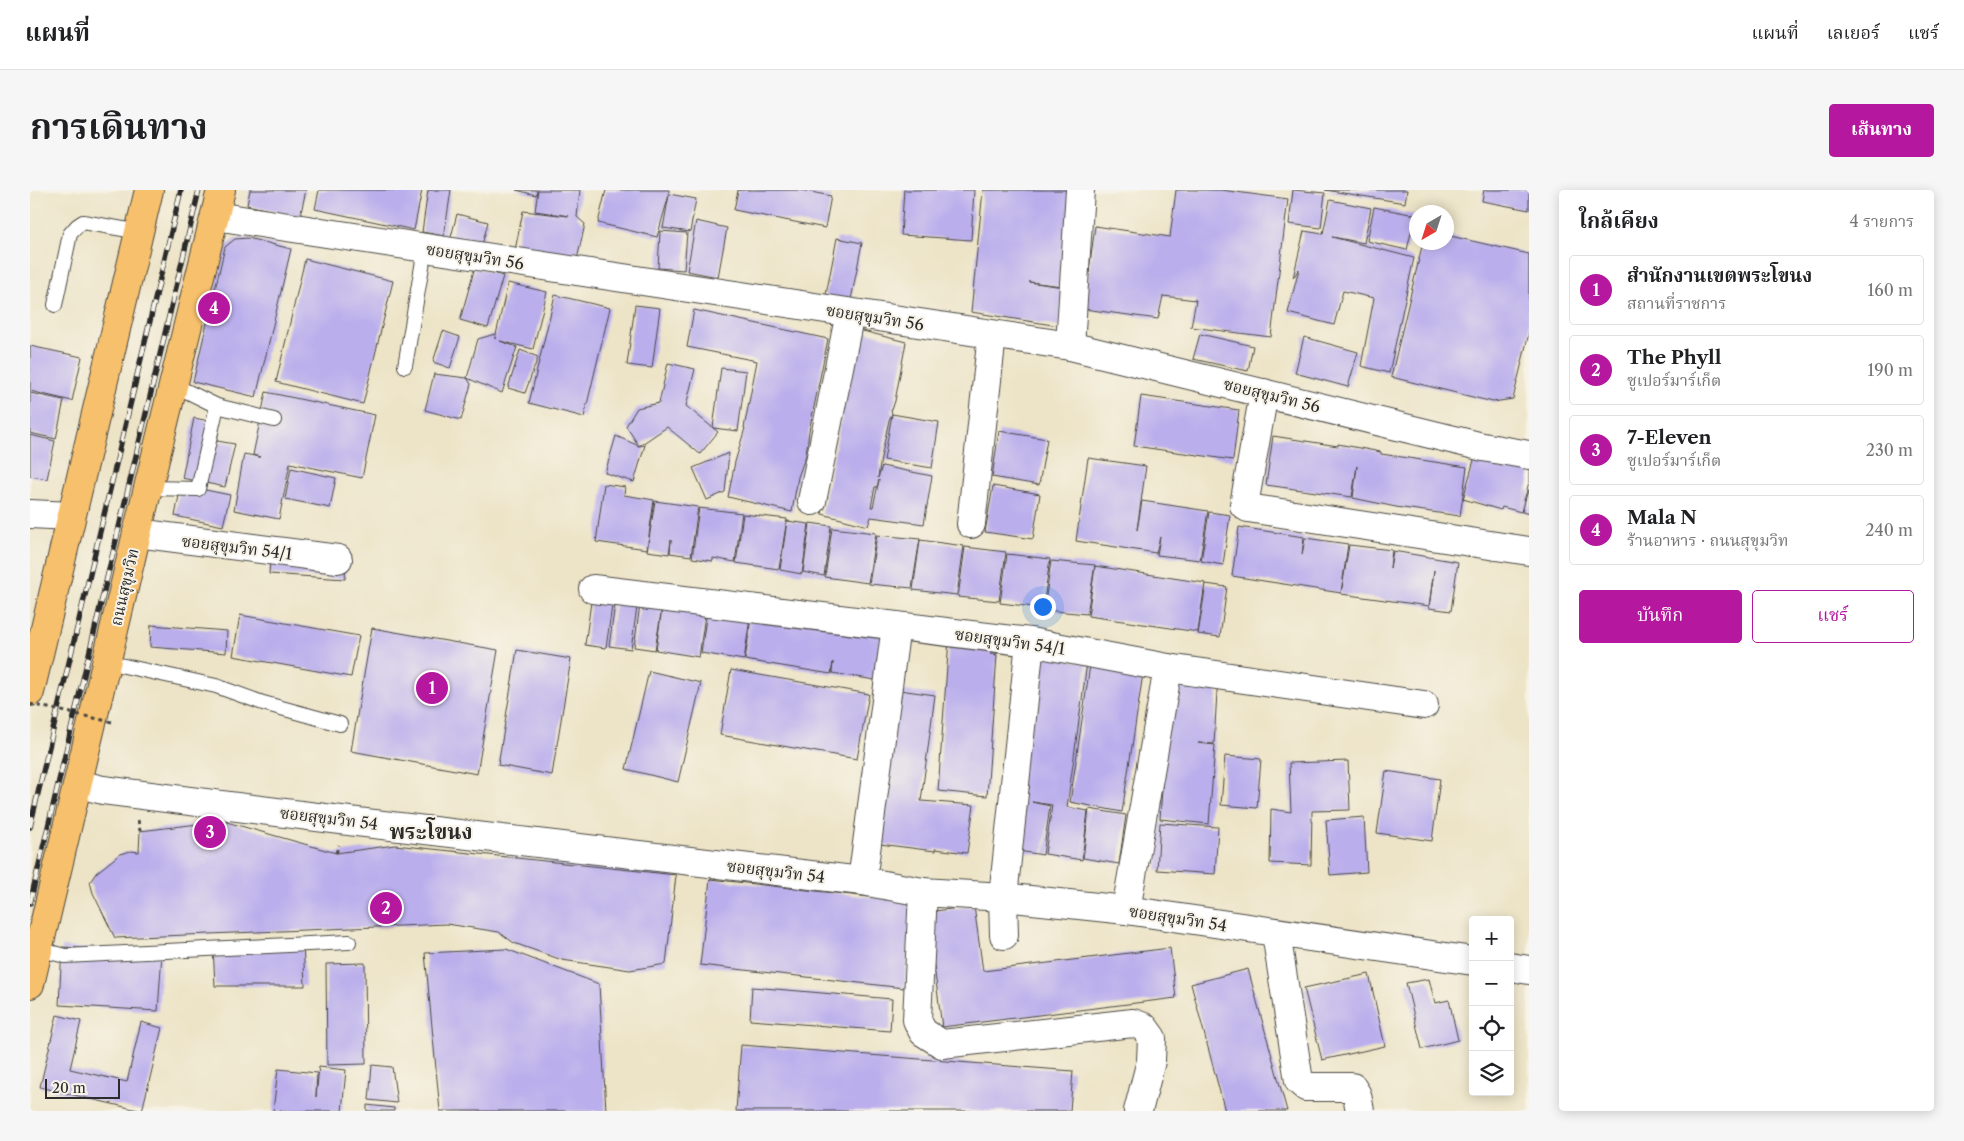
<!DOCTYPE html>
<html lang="th">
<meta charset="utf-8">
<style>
body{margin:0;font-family:"Libre Caslon Text","Noto Serif Thai",serif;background:#f6f6f6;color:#202124}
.controls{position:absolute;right:15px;bottom:15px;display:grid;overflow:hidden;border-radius:5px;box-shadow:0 2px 12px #0003}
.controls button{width:45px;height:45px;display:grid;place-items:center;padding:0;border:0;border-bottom:1px solid #e0e0e0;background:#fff;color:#202124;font:25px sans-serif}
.compass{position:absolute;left:1379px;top:15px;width:45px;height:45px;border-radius:50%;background:#fff;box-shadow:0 2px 12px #0003;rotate:219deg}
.scale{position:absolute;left:15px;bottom:12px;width:75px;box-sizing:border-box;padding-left:5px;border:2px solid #2b2b2b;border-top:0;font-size:14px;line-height:18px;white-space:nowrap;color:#2b2b2b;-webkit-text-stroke:4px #f7f3e8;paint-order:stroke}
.you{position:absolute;left:1012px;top:416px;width:18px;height:18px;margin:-12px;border:4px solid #fff;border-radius:50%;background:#1a73e8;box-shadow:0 0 0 8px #1a73e833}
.badge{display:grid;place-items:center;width:32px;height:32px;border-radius:50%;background:#b5179e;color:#fff;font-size:16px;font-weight:700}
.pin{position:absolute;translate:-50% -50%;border:2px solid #fff;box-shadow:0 1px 5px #0006}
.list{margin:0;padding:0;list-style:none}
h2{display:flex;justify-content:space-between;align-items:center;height:65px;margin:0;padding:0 20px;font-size:21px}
h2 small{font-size:16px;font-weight:400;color:#757577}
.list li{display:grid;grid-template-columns:32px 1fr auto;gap:15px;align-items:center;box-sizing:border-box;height:70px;margin:0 10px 10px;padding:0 10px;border:1px solid #e0e0e0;border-radius:5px}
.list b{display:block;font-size:19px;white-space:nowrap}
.list p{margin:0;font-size:16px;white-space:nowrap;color:#757577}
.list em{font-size:16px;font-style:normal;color:#757577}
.actions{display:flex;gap:10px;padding:15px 20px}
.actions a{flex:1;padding:11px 0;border:1px solid #b5179e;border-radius:5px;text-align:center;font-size:18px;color:#b5179e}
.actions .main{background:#b5179e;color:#fff}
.icon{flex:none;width:28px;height:28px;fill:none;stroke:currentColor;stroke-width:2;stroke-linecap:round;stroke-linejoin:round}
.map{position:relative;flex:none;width:1499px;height:921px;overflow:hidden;border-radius:5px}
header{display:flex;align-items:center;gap:30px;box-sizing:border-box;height:70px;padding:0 25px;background:#fff;border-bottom:1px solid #e0e0e0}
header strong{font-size:24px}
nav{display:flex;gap:28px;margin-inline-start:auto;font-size:18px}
.intro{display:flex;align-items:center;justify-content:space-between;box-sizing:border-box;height:120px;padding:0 30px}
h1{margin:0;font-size:35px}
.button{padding:12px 22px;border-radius:5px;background:#b5179e;color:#fff;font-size:18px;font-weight:700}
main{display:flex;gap:30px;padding:0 30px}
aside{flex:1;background:#fff;border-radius:5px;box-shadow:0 2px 12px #0003}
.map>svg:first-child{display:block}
.building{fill:#baaeec;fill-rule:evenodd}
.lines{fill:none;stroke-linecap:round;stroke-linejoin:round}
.service-casing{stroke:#484742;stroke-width:16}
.minor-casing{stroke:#484742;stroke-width:30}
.primary-casing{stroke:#484742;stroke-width:30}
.path{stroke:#484742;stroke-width:3;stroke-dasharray:4 4;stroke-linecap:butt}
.service{stroke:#fff;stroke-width:14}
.minor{stroke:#fff;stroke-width:28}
.primary{stroke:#f7c06c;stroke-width:28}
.rail-casing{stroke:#2b2b2b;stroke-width:5.5}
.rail{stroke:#f7f3e8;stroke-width:4;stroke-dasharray:11;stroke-linecap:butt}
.path-bridge{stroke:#484742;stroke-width:3;stroke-dasharray:4 4;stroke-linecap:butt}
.labels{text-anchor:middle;stroke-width:4;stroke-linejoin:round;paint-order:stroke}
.street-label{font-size:16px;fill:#2b2b2b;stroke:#f7f3e8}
.district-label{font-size:21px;font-weight:bold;fill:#2b2b2b;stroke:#f7f3e8}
</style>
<header>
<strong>แผนที่</strong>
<nav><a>แผนที่</a><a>เลเยอร์</a><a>แชร์</a></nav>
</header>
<div class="intro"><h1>การเดินทาง</h1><a class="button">เส้นทาง</a></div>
<main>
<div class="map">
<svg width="1499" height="921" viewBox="0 0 1499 921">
<rect width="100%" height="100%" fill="#f7f3e8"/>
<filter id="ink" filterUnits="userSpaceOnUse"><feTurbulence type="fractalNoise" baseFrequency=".02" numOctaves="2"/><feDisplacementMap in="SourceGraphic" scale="10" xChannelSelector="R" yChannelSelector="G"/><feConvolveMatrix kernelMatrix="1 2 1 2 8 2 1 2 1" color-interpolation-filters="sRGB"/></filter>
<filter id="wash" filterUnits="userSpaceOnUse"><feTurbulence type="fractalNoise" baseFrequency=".0096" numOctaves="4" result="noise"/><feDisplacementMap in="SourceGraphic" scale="20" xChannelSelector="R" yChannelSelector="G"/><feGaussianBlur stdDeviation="1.12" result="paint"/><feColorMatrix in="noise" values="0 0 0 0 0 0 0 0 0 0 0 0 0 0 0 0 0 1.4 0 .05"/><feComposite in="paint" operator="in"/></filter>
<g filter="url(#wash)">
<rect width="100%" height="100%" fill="#ede4c7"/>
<g id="blocks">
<!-- building -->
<g class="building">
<path d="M220 0H276L270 27 217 15Z"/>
<path d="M289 0H392L384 40 285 19Z"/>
<path d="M398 0H421L414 46 392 42Z"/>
<path d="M486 0H507L506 5Z"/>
<path d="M508 0H550L547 27 555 34 546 74 484 65 493 21 539 26 505 21Z"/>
<path d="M576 0H639V4L666 9 660 42 633 38 639 5 627 47 568 33Z"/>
<path d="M708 0H771L801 6 795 38 704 20Z"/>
<path d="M874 0H944L941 50 871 45Z"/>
<path d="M953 0H1042L1032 96 999 92 1033 97 1029 136 941 122Z"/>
<path d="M1146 0H1191L1258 9 1241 147 1161 137 1166 110 1133 106 1128 129 1054 119 1065 36 1140 47Z"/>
<path d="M1263 0 1295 3 1291 38 1259 34Z"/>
<path d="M1295 0H1377L1375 13Z"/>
<path d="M1454 0H1499V20L1452 11Z"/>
<path d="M1300 10 1341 18 1334 53 1302 47 1384 68 1359 183 1331 176 1344 108 1313 101 1304 135 1258 123 1269 79 1263 88 1274 41 1293 44Z"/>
<path d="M1344 17 1385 25 1377 60 1337 51Z"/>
<path d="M427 24 458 32 451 59 420 51Z"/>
<path d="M666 31 697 38 688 87 657 81Z"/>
<path d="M630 41 657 43 654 80 628 78Z"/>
<path d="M1416 45 1499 64V143L1483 209 1463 212 1361 187 1393 52H1416Z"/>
<path d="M218 48 261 59 226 207 163 192 195 57 205 49Z"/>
<path d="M807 48 832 53 820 115 795 110Z"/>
<path d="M275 69 363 91 333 214 246 192Z"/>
<path d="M445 77 473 86 458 138 430 130Z"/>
<path d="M478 93 517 102 503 159 470 151 487 157 472 203 437 188 441 194 431 230 395 220 404 184 437 188 448 149 465 144V149Z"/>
<path d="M525 105 580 118 554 227 499 213Z"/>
<path d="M605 115 630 118 622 178 597 175Z"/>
<path d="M664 120 798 149 779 241 776 265 768 287 762 322 698 307 705 272 715 238H714L727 171 657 157Z"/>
<path d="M829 140 876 152 865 211 862 220H861L862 224 909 232 902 278 854 270 862 224 859 230 851 268 848 288 852 276 902 286 894 334 841 327 838 336 792 324ZM849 290 843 317H841L845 297H847Z"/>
<path d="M413 141 430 147 420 178 403 172Z"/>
<path d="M1170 144 1223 156 1218 181 1163 169Z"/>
<path d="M1274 147 1328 162 1318 197 1265 183Z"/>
<path d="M0 156 52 167 42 211 0 201Z"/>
<path d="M490 160 508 167 495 203 478 198Z"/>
<path d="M638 173 665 179 656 216 688 242 670 264 637 237 609 256 596 236 607 218 629 213Z"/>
<path d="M691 178 716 181 708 241 683 238Z"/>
<path d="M236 202 345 225 332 288 260 273 249 329 204 320 214 264 230 267 223 265Z"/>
<path d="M0 203 34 210 26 249 0 243Z"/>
<path d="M1111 206 1209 220 1203 270 1104 256Z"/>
<path d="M164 228 190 233 187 251 205 254 195 297 152 288Z"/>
<path d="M969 241 1017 249 1009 295 962 287Z"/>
<path d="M0 245 25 251 17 289 0 286Z"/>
<path d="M586 246 609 256 615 255 604 292 575 283Z"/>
<path d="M1243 246 1308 256V254L1351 262V264L1372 267 1437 277 1430 326 1366 317 1323 308 1327 276 1322 307 1236 295Z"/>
<path d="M699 263 695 302 677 310 663 278Z"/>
<path d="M1446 263 1499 275V292L1491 322 1472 317 1471 320 1433 309Z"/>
<path d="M1058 268 1116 276 1107 340 1112 311 1178 321 1170 370 1127 365 1130 347 1126 363 1046 351Z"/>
<path d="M261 278 306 288 300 318 255 309Z"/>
<path d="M574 294 595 297 594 305 624 310 617 359 566 352Z"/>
<path d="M151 295 200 305 193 336 145 326Z"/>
<path d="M963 296 1010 304 1003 349 955 342Z"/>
<path d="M1498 300H1499V324L1492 322Z"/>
<path d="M625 311 668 317 661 366 640 363 641 350 639 364 617 361Z"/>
<path d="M669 318 712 323 705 372 683 368V371L662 368Z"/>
<path d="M1179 322 1200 325 1193 375 1171 371Z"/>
<path d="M713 324 757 329 749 379 706 373Z"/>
<path d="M757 331 779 334 772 384 750 380Z"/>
<path d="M780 333 801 336 794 386 773 382Z"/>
<path d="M1209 337 1274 347 1272 365 1275 348 1318 354 1311 403 1202 386Z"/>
<path d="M802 338 846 343 838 393 795 387Z"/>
<path d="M847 345 890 349 882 398 839 394Z"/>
<path d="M890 350 934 356 927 405 883 400Z"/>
<path d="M1319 355 1362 360 1360 378 1363 361 1428 372 1421 421 1399 418 1404 380 1399 416 1311 404Z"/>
<path d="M935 357 976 362 969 411 928 407Z"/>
<path d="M977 364 1020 369 1013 418 970 413Z"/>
<path d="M240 370 316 374 315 389 239 384Z"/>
<path d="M1021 371 1065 375 1057 424 1014 420Z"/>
<path d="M1065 376 1175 393 1168 442 1058 426Z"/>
<path d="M1176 394 1197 397 1190 447 1168 444Z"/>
<path d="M562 405 583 409 576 458 555 455Z"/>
<path d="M586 407 608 410 601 459 579 456Z"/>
<path d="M611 408 633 411 625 460 604 457Z"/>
<path d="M633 411 676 418 669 467 626 460Z"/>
<path d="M678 414 721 421 714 470 671 463Z"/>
<path d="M722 420 852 441 845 490 802 483 803 472 801 484 715 470Z"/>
<path d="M210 425 329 446 321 487 203 466Z"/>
<path d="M121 435 197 441 196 463 120 457Z"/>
<path d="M342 438 468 460 447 584 321 561Z"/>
<path d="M919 449 968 454 967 464H960L967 465 957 606 908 601Z"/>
<path d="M487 460 541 469 522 585 468 575Z"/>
<path d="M1005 464 1057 473 1037 617 1058 621 1052 670 1015 664 1022 615 1002 612 1020 616 1013 665 976 659 983 610 998 611 984 609 986 597 1000 598 985 596Z"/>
<path d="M1061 468 1114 477 1092 622 1040 612Z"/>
<path d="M1140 478 1188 484 1184 554 1168 553 1185 555 1179 634 1130 629Z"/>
<path d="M701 480 839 504 827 569 690 545Z"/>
<path d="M619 481 671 493 648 592 596 579Z"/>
<path d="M862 499 905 505 891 611 944 615 937 663 905 659V661L889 659 842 653Z"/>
<path d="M1195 566 1231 569 1227 618 1191 615Z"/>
<path d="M1318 571 1320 620 1282 621 1281 675 1240 673 1241 619 1261 622 1259 573Z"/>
<path d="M1356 581 1410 589 1402 651 1347 643Z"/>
<path d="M1059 619 1096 625 1089 674 1053 668Z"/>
<path d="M1334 627 1337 682 1300 685 1296 630Z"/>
<path d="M193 631 306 663 365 655 646 685 636 774 600 780 532 770 484 753 469 742 417 734 85 748 63 703 60 692 66 683 90 664 101 661 109 662 110 641Z"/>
<path d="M1130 633 1188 637 1185 684 1127 680Z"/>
<path d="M680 689 884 712 874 798 670 775Z"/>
<path d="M944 716 953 781 1140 758 1146 808 912 837 897 722Z"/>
<path d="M273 751 275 796H185L183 755Z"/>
<path d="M32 757 132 763 128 821 29 815Z"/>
<path d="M476 759 569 794 576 921H410L395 763Z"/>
<path d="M335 773 336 874 297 875 296 774Z"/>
<path d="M1218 779 1257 921H1195L1161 794Z"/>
<path d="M1339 784 1355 856 1292 870 1274 798Z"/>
<path d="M1399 789 1405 813 1419 810 1428 850 1392 859 1376 793Z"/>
<path d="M722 797 862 809 860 841 720 830Z"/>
<path d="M27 825 51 831 40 879 97 892 111 832 132 838 112 921 10 897Z"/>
<path d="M711 855 1043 881 1040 921H706Z"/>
<path d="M342 875 362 877 367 913 339 910Z"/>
<path d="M289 877 316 880 312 921H243L248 879 287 883 286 907Z"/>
<path d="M337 915 364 918V921H337Z"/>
</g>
</g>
</g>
<g filter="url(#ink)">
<use href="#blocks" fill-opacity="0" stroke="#484742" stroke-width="1"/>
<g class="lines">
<defs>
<g id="service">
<path d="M25 115 40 44 47 36 53 32 110 42"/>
<path d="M375 176 395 59"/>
<path d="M187 216 244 230"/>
<path d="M118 298 168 299 187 216 144 195"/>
<path d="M76 472 186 496 233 513 310 534"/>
<path d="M8 759 35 766 319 752"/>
</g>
<g id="minor">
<path d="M185 26 1040 156 1453 257 1499 265"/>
<path d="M1040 156 1050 0"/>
<path d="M1234 203 1214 315 1218 318 1499 361"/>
<path d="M782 311 820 123"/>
<path d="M0 324 41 326"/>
<path d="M941 334 962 145"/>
<path d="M107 343 308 369"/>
<path d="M563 399 1000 452 1138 478 1394 515"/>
<path d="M48 594 73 600 327 632 832 691 893 702 973 707 1096 720 1443 771"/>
<path d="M832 691 866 436"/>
<path d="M893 702 887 830 893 842 912 854 1103 833 1114 837 1122 848 1121 871 1108 921"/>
<path d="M1096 720 1138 478"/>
<path d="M1246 743 1269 891 1276 897H1322L1327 905 1330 921"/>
<path d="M974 745 973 707 1000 452"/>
<path d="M1480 777 1499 780"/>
</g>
<g id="primary">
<path d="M0 502 119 0"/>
<path d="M0 794 107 343 191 0"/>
</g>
</defs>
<!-- service casing -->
<use href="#service" class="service-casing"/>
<!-- minor casing -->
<use href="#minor" class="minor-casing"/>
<!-- primary casing -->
<use href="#primary" class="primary-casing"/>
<!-- path -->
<g class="path">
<path d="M108 630 110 641"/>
<path d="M306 663 309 655"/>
</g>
<!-- service -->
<use href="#service" class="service"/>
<!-- minor -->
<use href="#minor" class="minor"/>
<!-- primary -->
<use href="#primary" class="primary"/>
<defs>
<g id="rail">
<path d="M0 637 151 0"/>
<path d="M0 713 169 0"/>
</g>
</defs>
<!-- rail casing -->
<use href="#rail" class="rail-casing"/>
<!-- rail -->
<use href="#rail" class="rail"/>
<!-- path-bridge -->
<path class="path-bridge" d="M0 514 82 532"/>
</g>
</g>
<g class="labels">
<!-- street labels -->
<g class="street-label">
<text transform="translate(445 66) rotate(9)" y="6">ซอยสุขุมวิท 56</text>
<text transform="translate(845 127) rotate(9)" y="6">ซอยสุขุมวิท 56</text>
<text transform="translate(1242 205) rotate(14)" y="6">ซอยสุขุมวิท 56</text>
<text transform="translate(207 357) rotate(7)" y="6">ซอยสุขุมวิท 54/1</text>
<text transform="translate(94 397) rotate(-77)" y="6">ถนนสุขุมวิท</text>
<text transform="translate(980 451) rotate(8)" y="6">ซอยสุขุมวิท 54/1</text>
<text transform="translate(299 628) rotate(7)" y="6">ซอยสุขุมวิท 54</text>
<text transform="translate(746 681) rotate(7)" y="6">ซอยสุขุมวิท 54</text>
<text transform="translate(1148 728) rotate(9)" y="6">ซอยสุขุมวิท 54</text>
</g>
<!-- district labels -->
<g class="district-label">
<text x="401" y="649">พระโขนง</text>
</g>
</g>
</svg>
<div class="controls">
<button>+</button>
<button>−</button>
<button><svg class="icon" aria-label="locate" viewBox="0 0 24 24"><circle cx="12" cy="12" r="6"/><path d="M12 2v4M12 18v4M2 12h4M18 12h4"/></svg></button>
<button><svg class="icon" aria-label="layers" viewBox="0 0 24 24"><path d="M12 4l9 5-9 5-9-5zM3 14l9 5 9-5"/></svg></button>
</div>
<svg class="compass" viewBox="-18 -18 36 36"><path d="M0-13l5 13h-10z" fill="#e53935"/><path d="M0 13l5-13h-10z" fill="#757577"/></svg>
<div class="scale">20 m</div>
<div class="you"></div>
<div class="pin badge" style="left:402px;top:498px">1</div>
<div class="pin badge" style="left:356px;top:718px">2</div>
<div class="pin badge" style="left:180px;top:642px">3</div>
<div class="pin badge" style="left:184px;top:118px">4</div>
</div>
<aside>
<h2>ใกล้เคียง<small>4 รายการ</small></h2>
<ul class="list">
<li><span class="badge">1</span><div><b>สำนักงานเขตพระโขนง</b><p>สถานที่ราชการ</p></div><em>160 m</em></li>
<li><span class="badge">2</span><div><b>The Phyll</b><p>ซูเปอร์มาร์เก็ต</p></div><em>190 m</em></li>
<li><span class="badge">3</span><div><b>7-Eleven</b><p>ซูเปอร์มาร์เก็ต</p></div><em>230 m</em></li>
<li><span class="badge">4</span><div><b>Mala N</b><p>ร้านอาหาร · ถนนสุขุมวิท</p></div><em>240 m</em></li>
</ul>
<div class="actions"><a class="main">บันทึก</a><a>แชร์</a></div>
</aside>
</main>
